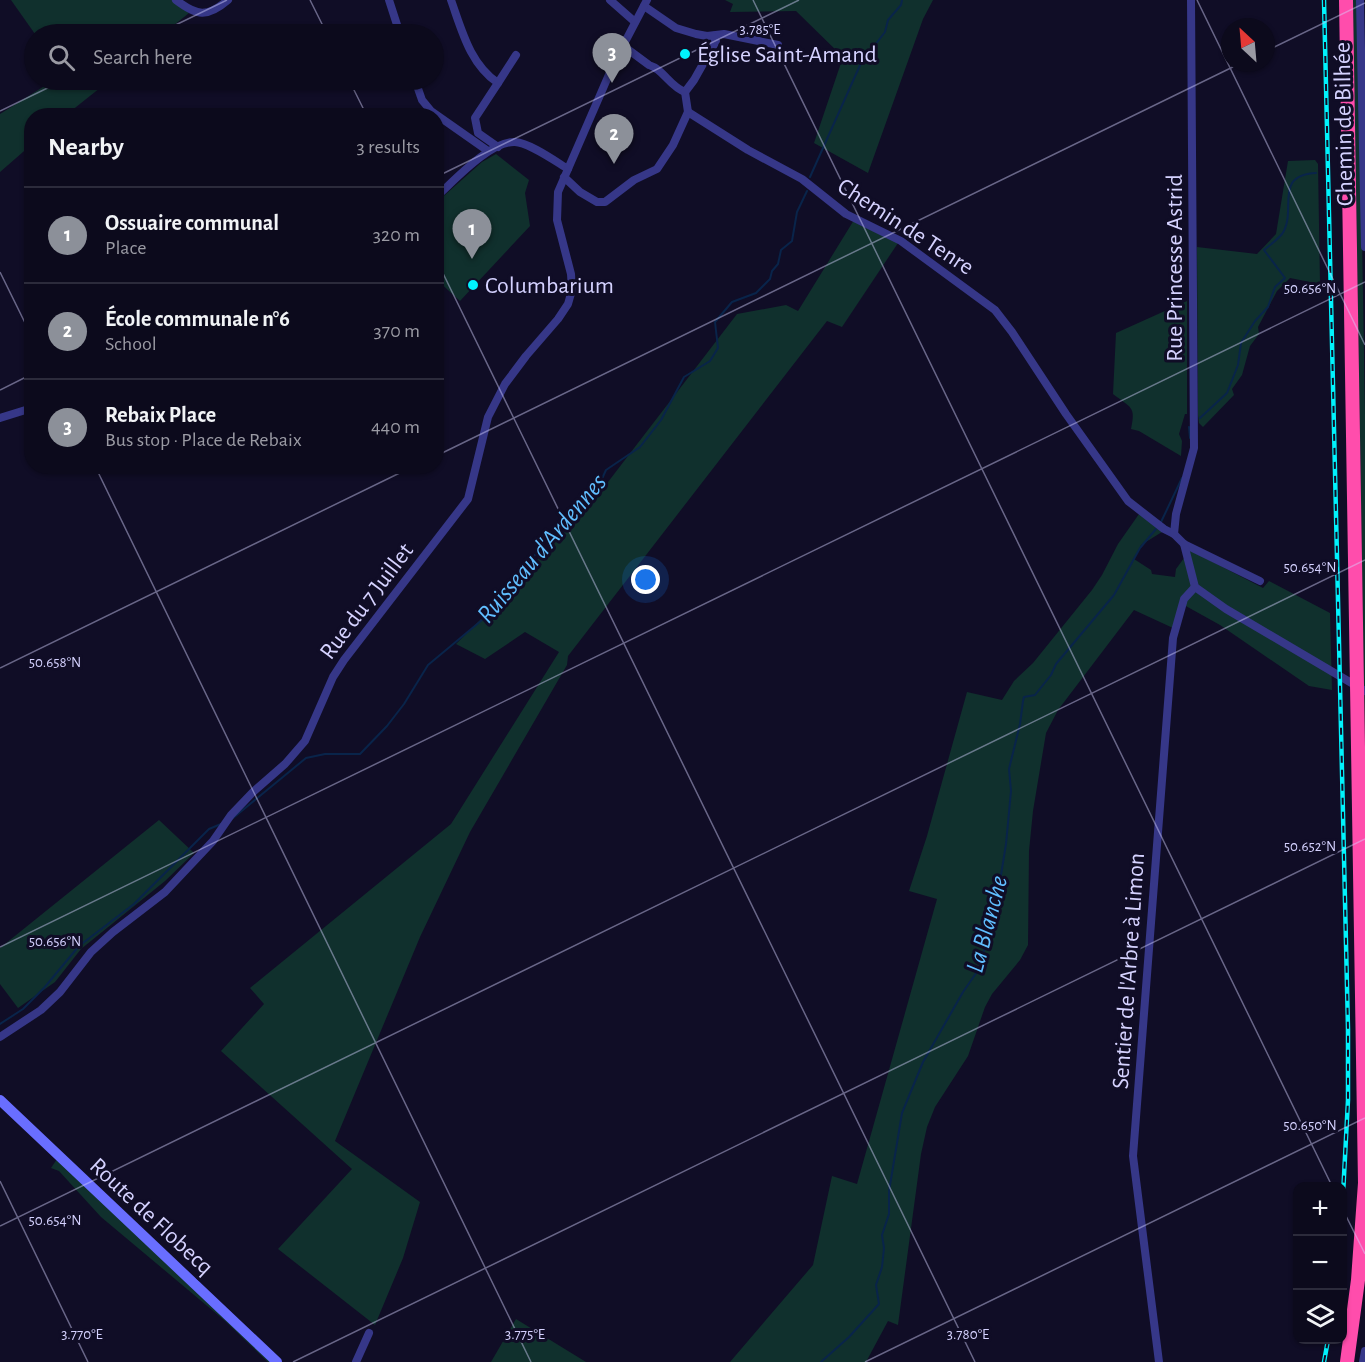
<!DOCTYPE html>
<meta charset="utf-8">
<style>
body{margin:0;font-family:"Alegreya Sans",sans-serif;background:#151325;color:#f1f3f6}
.controls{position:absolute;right:18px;bottom:18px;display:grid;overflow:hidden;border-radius:12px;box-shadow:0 2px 4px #0004}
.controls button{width:54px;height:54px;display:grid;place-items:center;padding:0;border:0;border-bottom:2px solid #2c2b3b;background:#0c0a1c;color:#f1f3f6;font:30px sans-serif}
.compass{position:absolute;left:1221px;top:18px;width:54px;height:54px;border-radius:50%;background:#0c0a1c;box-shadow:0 2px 4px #0004;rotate:334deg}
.you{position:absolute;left:646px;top:580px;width:21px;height:21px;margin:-15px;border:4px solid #fff;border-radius:50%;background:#1a73e8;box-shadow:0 0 0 9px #1a73e833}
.badge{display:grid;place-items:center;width:39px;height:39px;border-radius:50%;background:#8c9099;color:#fff;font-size:20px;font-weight:700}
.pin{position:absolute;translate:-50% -50px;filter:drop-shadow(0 2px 3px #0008)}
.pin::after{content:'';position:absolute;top:32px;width:21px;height:18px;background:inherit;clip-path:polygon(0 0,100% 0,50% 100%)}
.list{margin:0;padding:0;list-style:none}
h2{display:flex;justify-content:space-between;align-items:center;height:78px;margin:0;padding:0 24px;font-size:26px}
h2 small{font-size:20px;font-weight:400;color:#9a9aa3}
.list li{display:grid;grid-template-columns:39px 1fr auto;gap:18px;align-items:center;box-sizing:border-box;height:96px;padding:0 24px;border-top:2px solid #2c2b3b}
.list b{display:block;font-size:22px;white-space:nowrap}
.list p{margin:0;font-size:20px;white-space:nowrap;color:#9a9aa3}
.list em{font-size:20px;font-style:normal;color:#9a9aa3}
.icon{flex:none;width:33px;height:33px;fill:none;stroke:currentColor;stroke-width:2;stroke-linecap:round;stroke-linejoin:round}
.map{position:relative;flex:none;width:1365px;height:1362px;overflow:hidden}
.search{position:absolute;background:#0c0a1c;box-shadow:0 2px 4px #0004;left:24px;top:24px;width:420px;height:66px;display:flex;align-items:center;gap:15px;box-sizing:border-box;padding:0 21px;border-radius:33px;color:#9a9aa3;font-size:22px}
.panel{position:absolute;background:#0c0a1c;box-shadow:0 2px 4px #0004;left:24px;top:108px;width:420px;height:366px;border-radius:24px}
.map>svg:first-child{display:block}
.green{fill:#10302d}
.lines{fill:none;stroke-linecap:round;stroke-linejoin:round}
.stream{stroke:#09244a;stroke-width:2}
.street{stroke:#363788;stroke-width:8}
.secondary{stroke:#696eff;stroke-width:10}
.highway{stroke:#ff4dac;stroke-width:14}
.rail-casing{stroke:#00f2fd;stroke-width:4.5}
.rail{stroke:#100d26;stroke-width:2;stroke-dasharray:7;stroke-linecap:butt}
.ticks{fill:none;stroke:#d5d2ff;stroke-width:1.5;stroke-opacity:0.45}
.poi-dot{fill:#00f2fd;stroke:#100d26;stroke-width:2}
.labels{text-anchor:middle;stroke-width:6;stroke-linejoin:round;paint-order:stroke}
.poi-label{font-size:24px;fill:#d5d2ff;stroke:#100d26;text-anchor:start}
.street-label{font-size:24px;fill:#d5d2ff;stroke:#100d26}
.water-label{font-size:26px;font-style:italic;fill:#60beff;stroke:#100d26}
.ticks-label{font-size:15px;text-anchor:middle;fill:#d5d2ff;stroke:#100d26;stroke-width:6;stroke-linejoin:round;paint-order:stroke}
</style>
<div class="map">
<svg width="1365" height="1362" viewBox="0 0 1365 1362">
<rect width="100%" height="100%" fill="#100d26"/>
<!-- green -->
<g class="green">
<path d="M11 0H172L189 13 163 34H35Z"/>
<path d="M725 0H933L923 19 868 173 814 143 843 57 796 11 730 12 733 4Z"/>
<path d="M1353 0H1358L1365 415V758Z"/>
<path d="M54 80H110L66 115 32 116 31 145 0 172V114Z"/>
<path d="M496 154 529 180 525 193 530 226 460 301 437 280V220L444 211 437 205V202L482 162Z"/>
<path d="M1315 160 1318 164 1320 284 1290 278 1277 291 1258 327 1259 334 1250 346 1242 375 1232 389 1234 395 1203 427 1199 423 1198 415 1197 247 1257 254 1276 234 1288 161Z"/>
<path d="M854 220 898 243 842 327 827 321 568 656 567 665 470 832 420 937 335 1141 420 1202 403 1258 375 1325 278 1249 352 1169 221 1051 264 1004 250 988 451 824 559 652 525 632 485 659 456 644 503 597 608 482 737 314 786 305 798 311Z"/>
<path d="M1187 301V414H1185L1179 434 1182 441 1181 456 1139 431 1131 429C1136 406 1131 408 1113 394L1116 333Z"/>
<path d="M1139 514 1162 532 1141 545 1134 559 1151 570 1152 574 1175 577 1176 569 1190 550 1263 588 1269 581 1330 613 1332 690 1309 686 1220 625 1184 605 1173 628 1134 610 1058 710 1046 733 1033 811 1029 851 1028 945 1020 960 992 994 985 1007 968 1056 935 1107 927 1127 921 1154 898 1325 888 1321 866 1362H730L813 1265 832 1176 857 1184 937 899 909 891 927 836 967 692 1002 700 1014 681 1033 663 1092 590 1102 575 1118 544Z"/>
<path d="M159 820 194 853 165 881 81 949 55 982 18 1008 0 984V948Z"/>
<path d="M57 1159 272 1362H268L224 1320 101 1217 59 1171 51 1168Z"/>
<path d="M516 1319 586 1362H491Z"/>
</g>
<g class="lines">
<!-- stream -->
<g class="stream">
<path d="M810 177 861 63 885 32 888 20 901 5 902 0"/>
<path d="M1200 418 1227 393 1238 365 1241 343 1255 321 1268 307 1275 287 1285 278 1264 250C1270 245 1277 240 1282 234 1298 211 1272 175 1316 173"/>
<path d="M1189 427 1190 438"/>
<path d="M1161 522 1182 478"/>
<path d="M233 818 306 758 325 754H360L387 726 404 704 428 665 494 610 506 585 537 553 548 536 559 529 583 504 601 481 606 470 640 447 661 420 684 377 710 361 718 348 715 322 732 302 756 293 770 279 772 271 778 264 781 250 792 241 797 212 807 191"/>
<path d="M0 1024 23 1009 44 988 79 946 134 904 209 829 221 824"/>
<path d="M821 1362 849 1337 879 1304 876 1285 882 1267 884 1248 882 1235 889 1214V1191L902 1113 923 1062 963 992 979 969 996 906 1006 844 1011 791 1009 769 1020 724 1023 701 1024 697 1035 695 1051 675 1056 664 1114 595 1140 548 1156 529"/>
</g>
<!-- street -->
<g class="street">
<path d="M176 0C197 16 207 18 228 0"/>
<path d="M389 0 400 34"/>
<path d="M451 0C462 31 470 64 498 83L475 118 478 133 498 147"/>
<path d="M610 0 635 22"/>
<path d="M1360 0 1365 247"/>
<path d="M644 6 676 28 696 34 707 36 724 34 778 45"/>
<path d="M622 45 649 65C663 69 670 87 685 92"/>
<path d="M415 80 422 100 431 111 488 151"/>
<path d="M498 83 516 55"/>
<path d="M685 92 694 80 716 41 713 36"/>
<path d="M688 112 748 150 802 179 846 214 901 241 995 310 1012 332 1066 414 1128 501 1164 529 1174 534 1184 544 1260 581"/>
<path d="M564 177 580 192 597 202H605L634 180 657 169 673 145 688 112 685 92"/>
<path d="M436 197C454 181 490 141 515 142 530 143 555 161 568 169"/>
<path d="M0 418 32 408"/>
<path d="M1174 534 1176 514 1194 448 1191 0"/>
<path d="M1184 544 1195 587 1226 609 1365 691"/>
<path d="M0 1037 41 1010 60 992 91 952 113 932 165 892 213 841 231 815 253 792 285 764 305 741 333 677 344 660 468 499 488 417 505 384 526 356 558 319 568 304 572 290 571 274 557 220 558 192 614 63 647 0"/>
<path d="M356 1362 369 1333"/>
<path d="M1159 1362 1133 1156 1173 638 1184 599 1195 587"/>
<path d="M1363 1362 1365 1351"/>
</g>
<!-- secondary -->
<path class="secondary" d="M0 1100 277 1362"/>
<!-- highway -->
<path class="highway" d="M1346 0 1365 1183 1358 1280 1347 1362"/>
<defs>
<g id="rail">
<path d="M1324 0 1348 1029V1100L1342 1214"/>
<path d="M1324 1362 1328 1340"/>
</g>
</defs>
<!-- rail casing -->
<use href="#rail" class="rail-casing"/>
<!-- rail -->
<use href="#rail" class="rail"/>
</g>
<!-- ticks -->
<path class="ticks" d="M310 0 327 34M753 0 1332 1186M1197 0 1365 345M157 34 227 0M1266 51 1365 3M349 80 367 116M0 111 64 80M436 177 799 0M436 259 975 1362M0 272 32 337M0 390 32 374M436 456 1241 63M95 466 531 1362M0 668 414 466M0 947 1365 282M0 1181 88 1362M1342 1208 1365 1254M0 1226 1365 560M293 1362 1365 839M865 1362 1365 1118"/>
<!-- markers -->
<g class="poi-dot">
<circle cx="685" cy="54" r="6"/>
<circle cx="473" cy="285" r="6"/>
</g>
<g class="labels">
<!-- poi labels -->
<g class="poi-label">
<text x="697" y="62">Église Saint-Amand</text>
<text x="485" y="293">Columbarium</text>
</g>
<!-- street labels -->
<g class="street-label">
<text transform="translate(1343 124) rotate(-91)" y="8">Chemin de Bilhée</text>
<text transform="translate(906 226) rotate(33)" y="8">Chemin de Tenre</text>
<text transform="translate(1174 268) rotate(-90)" y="8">Rue Princesse Astrid</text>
<text transform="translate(366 601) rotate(-53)" y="8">Rue du 7 Juillet</text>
<text transform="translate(1128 971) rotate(-86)" y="8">Sentier de l'Arbre à Limon</text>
<text transform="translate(152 1216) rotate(43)" y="8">Route de Flobecq</text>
</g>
<!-- water labels -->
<g class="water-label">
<text transform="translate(541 548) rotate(-50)" y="9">Ruisseau d'Ardennes</text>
<text transform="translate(986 924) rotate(-75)" y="9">La Blanche</text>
</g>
</g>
<g class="ticks-label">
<text x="760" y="34">3.785°E</text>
<text x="1310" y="293">50.656°N</text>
<text x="1310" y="572">50.654°N</text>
<text x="55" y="667">50.658°N</text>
<text x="1310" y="851">50.652°N</text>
<text x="55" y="946">50.656°N</text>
<text x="1310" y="1130">50.650°N</text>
<text x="55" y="1225">50.654°N</text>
<text x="82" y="1339">3.770°E</text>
<text x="525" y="1339">3.775°E</text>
<text x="968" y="1339">3.780°E</text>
</g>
</svg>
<div class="controls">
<button>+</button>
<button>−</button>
<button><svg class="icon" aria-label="layers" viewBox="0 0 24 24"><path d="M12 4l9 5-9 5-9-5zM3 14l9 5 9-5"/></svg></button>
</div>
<svg class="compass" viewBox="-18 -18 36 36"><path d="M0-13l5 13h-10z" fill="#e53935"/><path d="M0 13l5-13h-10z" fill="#9a9aa3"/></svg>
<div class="you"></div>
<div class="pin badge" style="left:472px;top:259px">1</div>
<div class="pin badge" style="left:614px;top:164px">2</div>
<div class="pin badge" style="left:612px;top:83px">3</div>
<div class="search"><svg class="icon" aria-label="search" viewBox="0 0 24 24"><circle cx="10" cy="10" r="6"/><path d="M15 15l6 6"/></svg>Search here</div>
<section class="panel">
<h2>Nearby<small>3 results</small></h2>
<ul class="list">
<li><span class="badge">1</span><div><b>Ossuaire communal</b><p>Place</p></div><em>320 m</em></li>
<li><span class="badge">2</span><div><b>École communale n°6</b><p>School</p></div><em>370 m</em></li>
<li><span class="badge">3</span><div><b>Rebaix Place</b><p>Bus stop · Place de Rebaix</p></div><em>440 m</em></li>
</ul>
</section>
</div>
